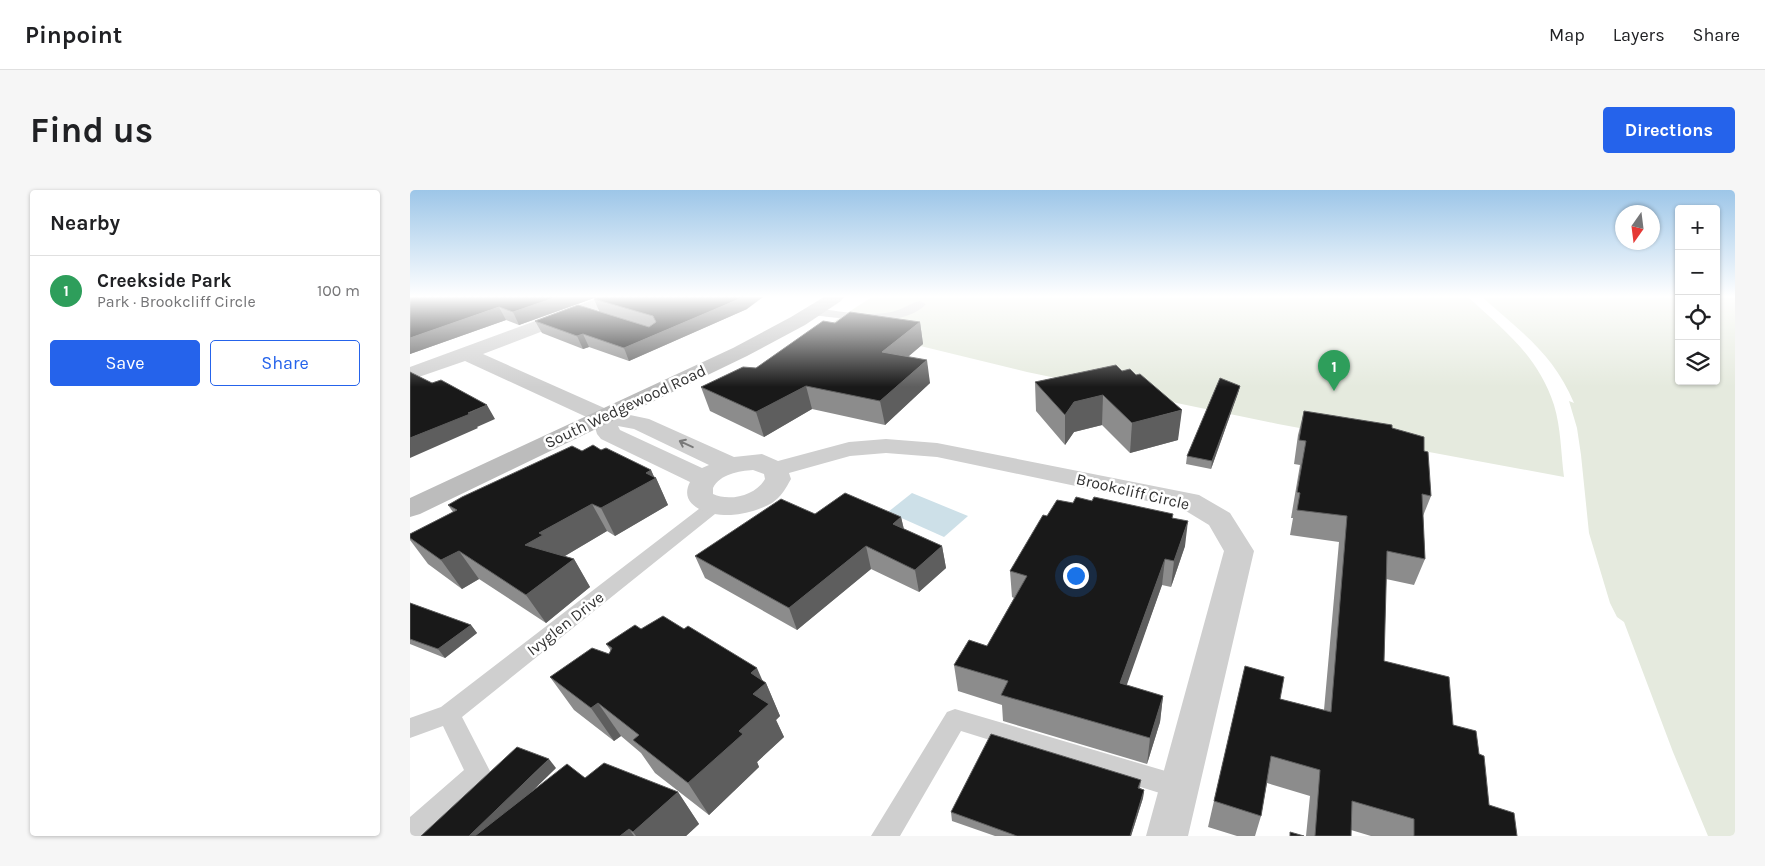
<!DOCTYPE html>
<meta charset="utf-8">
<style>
body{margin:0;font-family:Karla,sans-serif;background:#f6f6f6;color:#202124}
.controls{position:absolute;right:15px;top:15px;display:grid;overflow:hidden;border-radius:5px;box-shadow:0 1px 4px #0004}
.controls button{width:45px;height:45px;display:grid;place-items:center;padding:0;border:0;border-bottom:1px solid #e0e0e0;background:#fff;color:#202124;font:25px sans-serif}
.compass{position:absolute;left:1205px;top:15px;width:45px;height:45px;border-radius:50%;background:#fff;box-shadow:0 1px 4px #0004;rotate:194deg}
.you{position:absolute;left:665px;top:385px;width:18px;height:18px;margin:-12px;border:4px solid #fff;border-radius:50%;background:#1a73e8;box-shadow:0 0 0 8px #1a73e833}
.badge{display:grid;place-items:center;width:32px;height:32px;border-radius:50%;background:#2563eb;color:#fff;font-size:16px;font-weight:700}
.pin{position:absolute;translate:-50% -41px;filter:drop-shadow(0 1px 2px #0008)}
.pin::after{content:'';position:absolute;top:26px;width:18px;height:15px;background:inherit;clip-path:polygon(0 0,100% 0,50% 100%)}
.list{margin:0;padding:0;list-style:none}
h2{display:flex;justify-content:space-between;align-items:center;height:65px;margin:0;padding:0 20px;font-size:21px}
h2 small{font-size:16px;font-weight:400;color:#757577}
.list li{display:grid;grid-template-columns:32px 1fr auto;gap:15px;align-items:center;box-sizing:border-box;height:70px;padding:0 20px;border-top:1px solid #e0e0e0}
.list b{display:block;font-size:19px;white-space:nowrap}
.list p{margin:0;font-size:16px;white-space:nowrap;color:#757577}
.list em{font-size:16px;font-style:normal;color:#757577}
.actions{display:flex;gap:10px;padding:15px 20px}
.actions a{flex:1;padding:11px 0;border:1px solid #2563eb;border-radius:5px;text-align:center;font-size:18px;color:#2563eb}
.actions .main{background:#2563eb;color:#fff}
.icon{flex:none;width:28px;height:28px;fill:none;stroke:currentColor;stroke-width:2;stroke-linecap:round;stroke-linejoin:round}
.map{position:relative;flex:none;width:1325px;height:646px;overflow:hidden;border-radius:5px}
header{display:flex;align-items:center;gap:30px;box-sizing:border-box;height:70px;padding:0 25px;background:#fff;border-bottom:1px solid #e0e0e0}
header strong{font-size:24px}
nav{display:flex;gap:28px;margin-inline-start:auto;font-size:18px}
.intro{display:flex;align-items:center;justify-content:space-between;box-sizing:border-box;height:120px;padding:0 30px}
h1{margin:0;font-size:35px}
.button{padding:12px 22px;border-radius:5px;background:#2563eb;color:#fff;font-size:18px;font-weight:700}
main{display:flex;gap:30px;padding:0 30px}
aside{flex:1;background:#fff;border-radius:5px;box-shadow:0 1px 4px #0004}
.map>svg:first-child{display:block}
.green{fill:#e5eade}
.water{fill:#cde0e8}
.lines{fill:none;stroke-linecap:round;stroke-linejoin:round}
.lane{fill:#cfcfcf;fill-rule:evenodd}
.street{fill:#cfcfcf;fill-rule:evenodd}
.secondary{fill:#bcbcbc;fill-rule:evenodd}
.wall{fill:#8c8c8c}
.shaded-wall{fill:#5e5e5e}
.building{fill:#191919;stroke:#5e5e5e}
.oneway{stroke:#797979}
.labels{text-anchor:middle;stroke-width:5;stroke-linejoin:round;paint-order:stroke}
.street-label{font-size:16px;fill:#323232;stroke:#fff}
</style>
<header>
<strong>Pinpoint</strong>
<nav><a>Map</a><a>Layers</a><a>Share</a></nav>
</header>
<div class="intro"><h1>Find us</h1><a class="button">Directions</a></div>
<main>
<aside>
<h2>Nearby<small></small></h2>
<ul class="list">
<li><span class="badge" style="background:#2e9e5b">1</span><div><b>Creekside Park</b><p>Park · Brookcliff Circle</p></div><em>100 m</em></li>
</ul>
<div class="actions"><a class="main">Save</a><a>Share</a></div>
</aside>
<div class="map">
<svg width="1325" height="646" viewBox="0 0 1325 646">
<rect width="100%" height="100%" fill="#fff"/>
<!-- green -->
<g class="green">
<path d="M462 107H1058C1095 141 1128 166 1144 215 1151 238 1151 264 1154 287L868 234 617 182 420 134Z"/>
<path d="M1072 107H1269V191H1306V107H1325V646H1298L1263 562 1214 432 1207 427 1200 413 1179 343 1171 265 1167 238 1159 211 1164 213C1143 163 1111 142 1072 107Z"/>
</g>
<!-- water -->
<path class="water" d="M502 303 558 326 534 347 478 322Z"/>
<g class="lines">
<!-- lane -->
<g class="lane">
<path d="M510 111 516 114C495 137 446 130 419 127 412 126 402 126 397 121L403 118C429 121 455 127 481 122 492 120 500 113 510 111Z"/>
<path d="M304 311 310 312 313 316 310 320 52 527 81 583 77 591 19 646H0V627L54 580 33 536 0 548V528L31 517 298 312Z"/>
<path d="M545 519 769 585 778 589 782 597 778 605 769 609 551 541 490 646H461L537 522Z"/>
</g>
<!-- street -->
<path class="street" d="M191 107H214L211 111 73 164 201 221 239 229 324 267 352 264 368 271 439 252 476 249 527 253 779 303 789 305 820 323 844 361 778 646H736L814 361 799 335 771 318 527 267 476 263 440 266 379 283 381 289C376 298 371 307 362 313 350 320 334 324 321 325 301 326 267 317 280 292L191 249 187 244 183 230 55 171 0 190V177ZM208 236 224 239 299 275 292 278 210 240ZM343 280 354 284 355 289C346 305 320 312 303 304V298C310 284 329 281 343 280Z"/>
<!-- secondary -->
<path class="secondary" d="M414 107H434L431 111 395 135 337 166 10 324 0 327V308L323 158 381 127Z"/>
</g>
<!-- wall -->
<g class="wall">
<path d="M0 107H187L109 135 96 130 0 164Z"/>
<path d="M184 109 337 119 219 171 179 157 173 159 132 143 125 131 189 121Z"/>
<path d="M510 132 513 154 498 167 520 193 475 235 402 219 354 247 300 221 291 197 346 178 425 133Z"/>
<path d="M706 175 768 250 720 263 692 235 664 242 655 255 626 221 625 192Z"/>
<path d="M830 196 828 203 801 279 776 274 777 266Z"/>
<path d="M894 221 982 238 1014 261 1021 306 1013 326 1015 369 1004 395 976 389 974 471 1043 535 1069 564 1079 615 1107 646H961L941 640V646H896L900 606 857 593 851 626 845 646H827L798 637 835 476 870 509 914 520 929 352 880 345 883 328H881L890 275 884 274 888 245Z"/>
<path d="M191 260 241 280 244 287 246 288 258 315 205 346 197 341 155 366 164 369 180 397 136 433 69 389 52 399 18 374 0 350V344L43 322 38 315 172 261Z"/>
<path d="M663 313 763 328 775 356 761 397 752 395 716 495 753 506 750 532 737 574 593 531 592 515 548 501 544 475 577 456 604 408 602 407 600 381 637 326Z"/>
<path d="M405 324 491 327 494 339 532 356 536 378 509 402 461 379 387 440 295 388 285 366Z"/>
<path d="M0 413 61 435 67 443 35 468 0 454Z"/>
<path d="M231 439 356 493 370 526 366 530 374 547 347 572 349 577 299 625 245 583 231 563 211 546 204 551 164 520 140 487 199 464 201 461 196 454Z"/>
<path d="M146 578 120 603 175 588 268 602 289 634 276 646H11Z"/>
<path d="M731 590 730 598 734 600 733 608 721 646H585L542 631 541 622Z"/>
</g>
<!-- shaded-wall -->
<g class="shaded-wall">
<path d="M147 107H187L109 135 103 122Z"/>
<path d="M334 107H353L337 119 219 171 214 158Z"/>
<path d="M89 117 96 130 0 164V148Z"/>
<path d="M510 132 513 154 476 185 472 162Z"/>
<path d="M173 144 179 157 173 159 167 146Z"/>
<path d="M517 170 520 193 475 235 470 211Z"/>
<path d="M396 196 402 219 354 247 346 222Z"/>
<path d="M830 196 828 203 801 279 802 271Z"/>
<path d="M693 205 692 235 664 242 655 255V225L664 212Z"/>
<path d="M77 215 85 229 67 237 68 238 0 268V248Z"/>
<path d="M772 220 768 250 720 263 722 233Z"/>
<path d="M241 280 245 289 246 288 258 315 205 346 191 318 236 283Z"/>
<path d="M182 314 197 341 148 370 115 355 129 343Z"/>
<path d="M491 327 496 349 483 334Z"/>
<path d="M778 331 775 356 761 397 764 371Z"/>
<path d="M456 356 461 379 387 440 379 418Z"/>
<path d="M532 356 536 378 509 402 505 380Z"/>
<path d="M49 361 69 389 52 399 31 370Z"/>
<path d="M164 369 180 397 136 433 116 405Z"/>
<path d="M755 369 752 395 708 520 710 493Z"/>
<path d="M61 435 67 443 35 468 28 459Z"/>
<path d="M347 478 354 494 356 493 370 526 366 530 374 547 347 572 349 577 299 625 278 593 343 504 341 483Z"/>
<path d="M753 506 750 532 737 574 740 548Z"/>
<path d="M188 513 211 546 204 551 181 518Z"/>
<path d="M139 569 146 578 76 646H59Z"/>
<path d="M734 600 733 608 721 646H720Z"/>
<path d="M268 602 289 634 276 646H226L223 642Z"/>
<path d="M219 639 224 646H210Z"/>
</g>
<!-- building -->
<g class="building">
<path d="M0 107H147L103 122 89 117 0 148Z"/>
<path d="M190 107H334L214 158 173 144 167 146 125 131 168 115 239 137 246 132 243 126 184 109Z"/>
<path d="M440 122 510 132 472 162 517 170 470 211 396 196 346 222 291 197 333 177 346 178 413 131 425 133Z"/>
<path d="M706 175 712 181 720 179 726 185 730 184 772 220 722 233 693 205 664 212 655 225 625 192Z"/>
<path d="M0 182 22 193 31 190 77 215 58 223 60 224 0 248Z"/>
<path d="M810 188 830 196 802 271 777 266Z"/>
<path d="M894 221 982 235V238L1014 247V261L1018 262 1021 306 1012 304 1015 369 977 361 974 471 1039 487 1043 535 1066 541 1069 564 1074 566 1079 615 1104 623 1107 646H1004V629L942 611 941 646H905L910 580 861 566 851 626 804 611 835 476 874 487 870 509 921 522 937 326 887 320 890 303 887 302 896 251 889 250Z"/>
<path d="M183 255 191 260 196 258 241 280 236 283 246 288 191 318 182 314 129 343 133 345 115 355 164 369 116 405 49 361 31 370 0 348V344L47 320 38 315 52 307 162 256 172 261Z"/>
<path d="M435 303 491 327 483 334 532 356 505 380 456 356 379 418 285 366 371 309 405 324Z"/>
<path d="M666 307 682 311 684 307 763 324 762 328 778 331 764 371 755 369 710 493 753 506 740 548 591 505 598 491 544 475 559 450 577 456 617 386 600 381 633 325 637 326 647 310 663 313Z"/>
<path d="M0 413 61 435 28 459 0 449Z"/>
<path d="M253 426 274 439 278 436 347 478 341 483 356 493 343 504 359 514 329 541 333 544 278 593 223 550 229 545 188 513 181 518 140 487 182 458 199 464 202 458 196 454 225 435 231 439Z"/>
<path d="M581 544 731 590 728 598 734 600 720 646H607L541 622Z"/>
<path d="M107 557 139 569 59 646H11Z"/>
<path d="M194 573 268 602 223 642 219 639 210 646H65L157 574 175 588Z"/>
<path d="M880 642 894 646H880Z"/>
</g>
<!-- one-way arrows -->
<defs><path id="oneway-shaft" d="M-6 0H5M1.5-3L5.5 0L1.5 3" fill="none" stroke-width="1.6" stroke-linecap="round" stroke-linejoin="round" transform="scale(1.25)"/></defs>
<use class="oneway" href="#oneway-shaft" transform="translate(276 254) rotate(-155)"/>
<!-- sky -->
<linearGradient id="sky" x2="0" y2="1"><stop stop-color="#9dc6e8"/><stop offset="0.54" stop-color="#fff"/><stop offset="1" stop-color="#fff" stop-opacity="0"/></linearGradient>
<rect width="1325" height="197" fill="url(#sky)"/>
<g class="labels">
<!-- street labels -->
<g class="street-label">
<text transform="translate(215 216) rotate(-25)" y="6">South Wedgewood Road</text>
<text transform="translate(723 301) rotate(13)" y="6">Brookcliff Circle</text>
<text transform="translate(155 433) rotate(-38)" y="6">Ivyglen Drive</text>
</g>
</g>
</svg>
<div class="controls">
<button>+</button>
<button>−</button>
<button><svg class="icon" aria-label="locate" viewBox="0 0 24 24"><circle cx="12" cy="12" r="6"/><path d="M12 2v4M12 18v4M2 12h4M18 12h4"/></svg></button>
<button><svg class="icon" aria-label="layers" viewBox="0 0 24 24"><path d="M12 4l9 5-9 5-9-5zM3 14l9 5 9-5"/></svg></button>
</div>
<svg class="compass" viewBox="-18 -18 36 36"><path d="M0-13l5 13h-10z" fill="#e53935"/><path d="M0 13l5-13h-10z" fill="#757577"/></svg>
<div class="you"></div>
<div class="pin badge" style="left:924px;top:201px;background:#2e9e5b">1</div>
</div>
</main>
